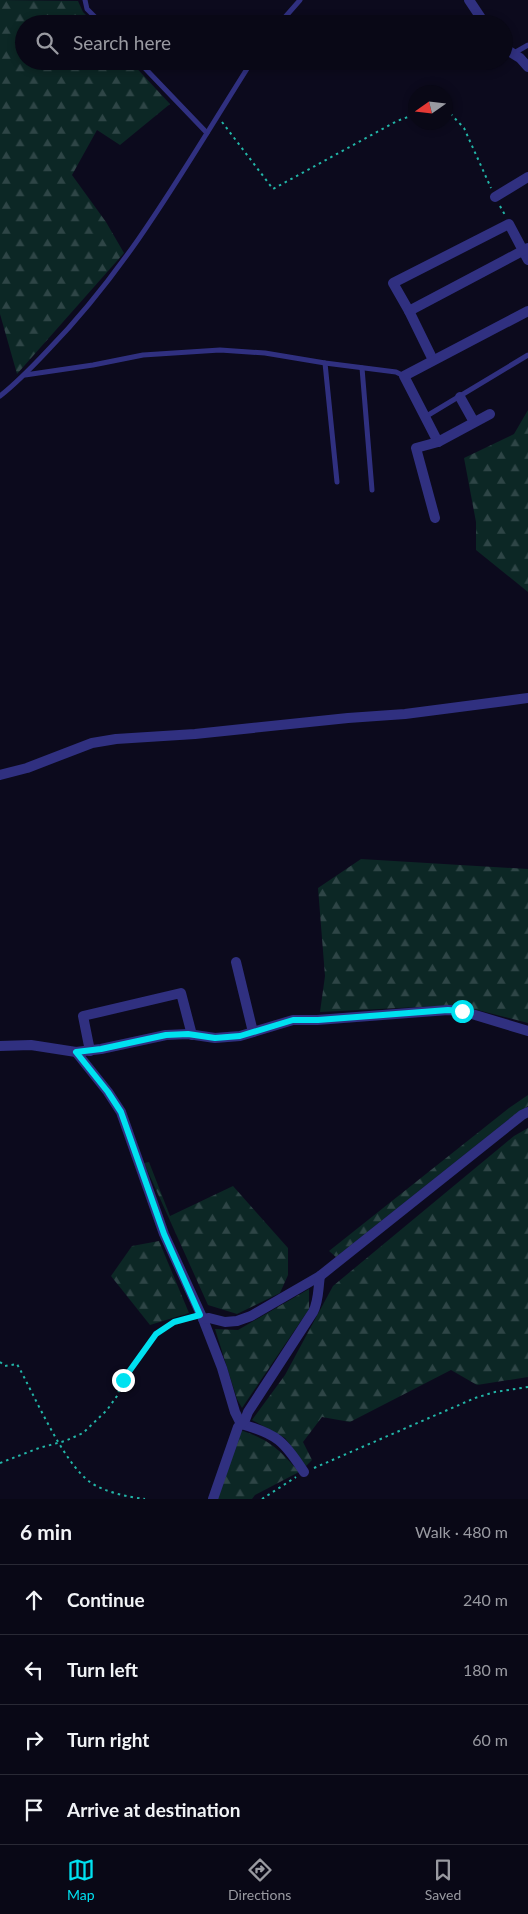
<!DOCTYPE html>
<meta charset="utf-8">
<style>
body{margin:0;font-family:Lato,sans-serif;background:#12111f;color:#f1f3f6}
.compass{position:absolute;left:408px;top:85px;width:45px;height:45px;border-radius:50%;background:#090816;box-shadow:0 2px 8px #0003;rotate:256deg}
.stop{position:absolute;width:15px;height:15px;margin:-11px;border:4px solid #00e1f0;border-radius:50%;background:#fff}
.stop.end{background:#00e1f0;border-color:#fff;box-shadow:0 1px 5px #0008}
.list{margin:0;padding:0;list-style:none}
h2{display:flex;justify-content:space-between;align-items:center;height:65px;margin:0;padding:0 20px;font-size:21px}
h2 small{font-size:16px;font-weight:400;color:#999aa1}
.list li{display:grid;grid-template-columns:32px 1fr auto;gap:15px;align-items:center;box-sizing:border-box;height:70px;padding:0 20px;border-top:1px solid #292935}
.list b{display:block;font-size:19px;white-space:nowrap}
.list em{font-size:16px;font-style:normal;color:#999aa1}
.icon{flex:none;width:28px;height:28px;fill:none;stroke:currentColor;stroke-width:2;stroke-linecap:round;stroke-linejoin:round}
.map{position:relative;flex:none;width:528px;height:1499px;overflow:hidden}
.search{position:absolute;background:#090816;box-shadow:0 2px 8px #0003;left:15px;right:15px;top:15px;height:55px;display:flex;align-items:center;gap:12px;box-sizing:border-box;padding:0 18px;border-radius:28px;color:#999aa1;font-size:19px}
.sheet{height:345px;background:#090816}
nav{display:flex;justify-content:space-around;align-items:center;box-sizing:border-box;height:70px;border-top:1px solid #292935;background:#090816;font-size:14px;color:#999aa1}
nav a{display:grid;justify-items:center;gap:2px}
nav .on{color:#00e1f0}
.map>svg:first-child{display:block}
.forest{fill:url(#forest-firs)}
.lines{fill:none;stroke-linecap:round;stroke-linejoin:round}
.path{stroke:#22b6a8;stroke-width:2;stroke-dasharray:2.5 4;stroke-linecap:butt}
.lane{stroke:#303080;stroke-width:5}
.street{stroke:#303080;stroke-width:10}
.route{stroke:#00e1f0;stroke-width:6}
</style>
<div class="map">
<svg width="528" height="1499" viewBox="0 0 528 1499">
<defs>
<pattern id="forest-firs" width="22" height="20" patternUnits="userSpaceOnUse" patternTransform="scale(1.25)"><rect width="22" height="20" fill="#0c2725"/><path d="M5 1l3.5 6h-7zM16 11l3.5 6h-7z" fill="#2e4546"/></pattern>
</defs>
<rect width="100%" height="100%" fill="#0c0a1d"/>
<!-- forest -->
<g class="forest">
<path d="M0 0 78 1 83 12 95 24H24V61H130L170 104 120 145 97 130 72 175 106 222 124 253 17 374 0 314Z"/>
<path d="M528 410V592L476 550V522L464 458 514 434Z"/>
<path d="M361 859 528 869V1023L458 1005 320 1012 325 976 318 888Z"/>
<path d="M528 1095V1106L518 1112 336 1257 329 1251 509 1108Z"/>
<path d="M528 1128V1377L477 1385 451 1370 350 1422 322 1417 303 1442 312 1460 306 1466 285 1438 252 1420 285 1375 333 1286 514 1136Z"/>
<path d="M149 1162 170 1216 233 1186 288 1248V1275L280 1293 237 1314 208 1305 144 1163Z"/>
<path d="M159 1241 189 1313 150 1325 111 1276 132 1246Z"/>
<path d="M309 1289V1309L242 1408 237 1399 215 1329 238 1330Z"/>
<path d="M240 1430C270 1440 279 1449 299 1472L255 1495 252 1499H217Z"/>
</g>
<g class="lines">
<!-- path -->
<g class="path">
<path d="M446 109 464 128 491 188"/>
<path d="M222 122 273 189 397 121 416 114"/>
<path d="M500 206 505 215"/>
<path d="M0 1362 5 1366 17 1364C34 1394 63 1463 90 1482 104 1492 128 1497 145 1499"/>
<path d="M0 1463 39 1448 65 1441 83 1433 107 1410 117 1396 123 1380 156 1334 174 1322 190 1317"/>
<path d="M314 1468 475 1398 495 1392 528 1387"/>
<path d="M262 1499 296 1477"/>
</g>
<!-- lane -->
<g class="lane">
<path d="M85 0 87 9 102 24"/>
<path d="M279 24 300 0"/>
<path d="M514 53 528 45"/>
<path d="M138 61 207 133"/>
<path d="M325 363 337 482"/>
<path d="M362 368 372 490"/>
<path d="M25 375 93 365 143 355 220 350 265 353 325 363 396 372 404 376"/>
<path d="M0 396C18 382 34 365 49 349 132 264 189 160 252 61"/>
<path d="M425 417 528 355"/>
</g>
<!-- street -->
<g class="street">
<path d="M469 0 485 24"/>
<path d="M504 48 520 58 528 67"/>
<path d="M495 197 528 177"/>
<path d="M409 311 393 283 509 224 528 260"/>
<path d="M433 360 409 311 528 248"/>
<path d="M460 397 474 422"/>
<path d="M438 442 404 376 528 311"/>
<path d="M435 518 416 448 438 442 490 414"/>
<path d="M0 775 27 768 92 743 116 739 195 734 348 718 405 714 528 698"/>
<path d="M236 962 253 1032"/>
<path d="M0 1046 31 1045 76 1052 101 1049 166 1035 188 1034 215 1038 240 1036 293 1020H317L448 1010 462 1011 528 1031"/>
<path d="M90 1051 83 1016 181 993 192 1035"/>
<path d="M76 1052 108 1092 121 1112 164 1234 203 1319 222 1368 235 1412 241 1424C277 1434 284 1441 304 1472"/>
<path d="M203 1319 209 1318 225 1322 237 1321 251 1316 320 1276 522 1115 528 1112"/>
<path d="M213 1499 238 1427 245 1420 248 1412 313 1312C319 1301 318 1288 320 1276"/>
</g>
</g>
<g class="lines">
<!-- route -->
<path class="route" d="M123 1380 156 1334 174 1322 200 1315 164 1234 121 1112 108 1092 76 1052 101 1049 166 1035 188 1034 215 1038 240 1036 293 1020H318L448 1010 462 1011"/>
</g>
</svg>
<svg class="compass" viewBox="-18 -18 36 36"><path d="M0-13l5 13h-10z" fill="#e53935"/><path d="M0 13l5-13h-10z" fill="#999aa1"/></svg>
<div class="stop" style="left:462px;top:1011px"></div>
<div class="stop end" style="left:123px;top:1380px"></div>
<div class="search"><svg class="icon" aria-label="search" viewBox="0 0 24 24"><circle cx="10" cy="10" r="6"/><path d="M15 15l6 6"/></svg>Search here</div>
</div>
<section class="sheet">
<h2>6 min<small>Walk · 480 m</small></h2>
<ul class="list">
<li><svg class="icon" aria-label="ahead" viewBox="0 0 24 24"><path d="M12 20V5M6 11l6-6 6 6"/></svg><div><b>Continue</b></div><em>240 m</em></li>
<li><svg class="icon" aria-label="left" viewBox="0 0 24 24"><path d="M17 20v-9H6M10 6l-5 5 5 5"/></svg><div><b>Turn left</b></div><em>180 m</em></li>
<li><svg class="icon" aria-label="right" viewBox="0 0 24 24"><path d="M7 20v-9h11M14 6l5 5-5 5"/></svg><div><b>Turn right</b></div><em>60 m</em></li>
<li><svg class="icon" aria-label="arrive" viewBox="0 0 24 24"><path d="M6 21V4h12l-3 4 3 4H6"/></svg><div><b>Arrive at destination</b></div></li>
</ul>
</section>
<nav>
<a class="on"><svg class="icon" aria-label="map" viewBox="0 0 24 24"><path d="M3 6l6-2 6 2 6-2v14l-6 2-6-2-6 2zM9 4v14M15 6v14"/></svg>Map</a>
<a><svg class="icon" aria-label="directions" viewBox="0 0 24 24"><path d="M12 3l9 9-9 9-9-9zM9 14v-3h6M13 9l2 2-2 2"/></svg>Directions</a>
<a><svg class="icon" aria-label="saved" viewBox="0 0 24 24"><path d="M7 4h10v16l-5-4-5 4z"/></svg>Saved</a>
</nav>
